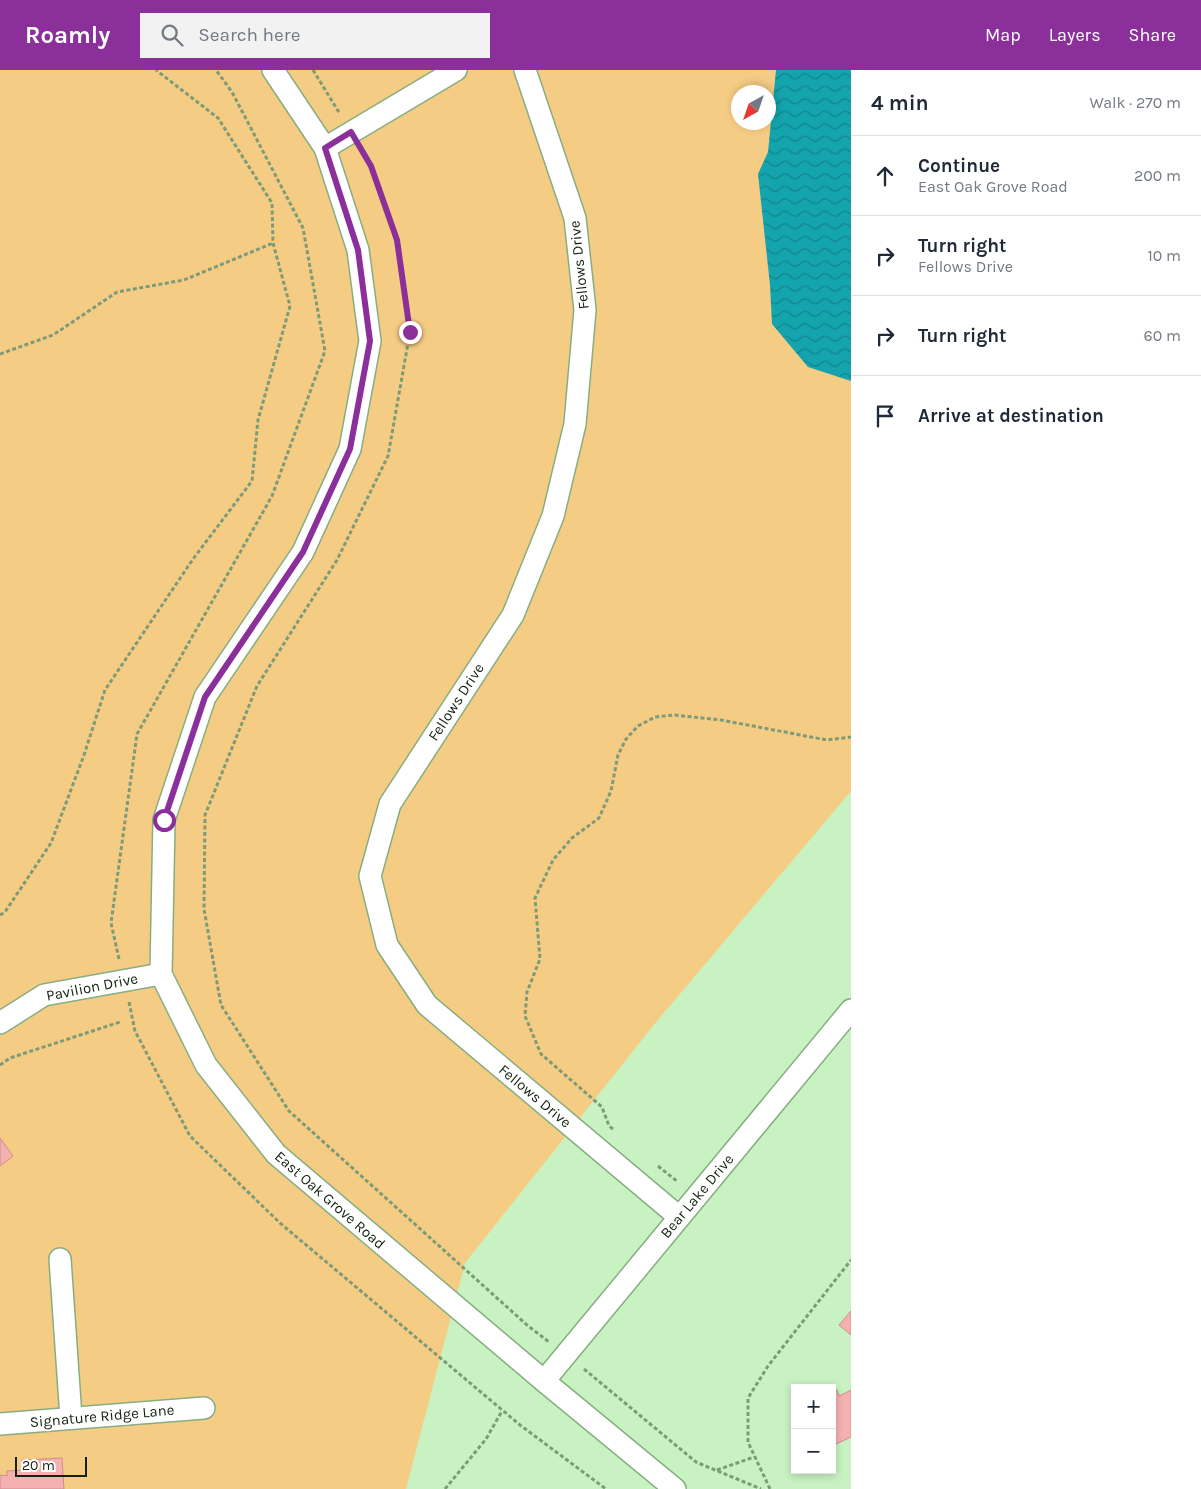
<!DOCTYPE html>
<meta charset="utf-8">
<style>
body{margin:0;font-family:Karla,sans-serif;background:#f2f2f3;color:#1f2937}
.controls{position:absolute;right:15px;bottom:15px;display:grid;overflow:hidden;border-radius:0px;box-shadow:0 2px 8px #0003}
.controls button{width:45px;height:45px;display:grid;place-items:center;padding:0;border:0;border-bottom:1px solid #e0e1e3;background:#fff;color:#1f2937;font:25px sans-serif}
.compass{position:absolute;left:731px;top:15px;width:45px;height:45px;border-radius:50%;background:#fff;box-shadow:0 2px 8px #0003;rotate:220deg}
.scale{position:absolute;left:15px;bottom:12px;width:72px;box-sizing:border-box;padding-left:5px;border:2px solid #132211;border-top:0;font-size:14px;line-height:18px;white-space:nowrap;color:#132211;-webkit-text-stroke:4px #fff;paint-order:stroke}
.stop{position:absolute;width:15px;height:15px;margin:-11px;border:4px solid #8b309b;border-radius:50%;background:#fff}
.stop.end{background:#8b309b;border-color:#fff;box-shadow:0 1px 5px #0008}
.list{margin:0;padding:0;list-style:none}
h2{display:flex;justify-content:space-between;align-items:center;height:65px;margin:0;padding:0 20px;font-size:21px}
h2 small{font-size:16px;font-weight:400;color:#747a83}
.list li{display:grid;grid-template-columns:32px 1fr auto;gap:15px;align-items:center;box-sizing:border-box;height:80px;padding:0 20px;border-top:1px solid #e0e1e3}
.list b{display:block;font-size:19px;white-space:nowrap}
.list p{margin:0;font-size:16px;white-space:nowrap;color:#747a83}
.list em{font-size:16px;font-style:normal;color:#747a83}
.icon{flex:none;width:28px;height:28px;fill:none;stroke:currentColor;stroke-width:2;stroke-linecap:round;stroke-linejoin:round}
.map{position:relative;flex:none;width:851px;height:1419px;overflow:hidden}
header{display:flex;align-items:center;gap:30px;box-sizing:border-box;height:70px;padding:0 25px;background:#8b309b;color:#fff}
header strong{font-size:24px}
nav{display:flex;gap:28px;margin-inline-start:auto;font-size:18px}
.search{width:350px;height:45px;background:#f2f2f3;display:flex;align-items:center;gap:12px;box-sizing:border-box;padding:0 18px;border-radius:0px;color:#747a83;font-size:19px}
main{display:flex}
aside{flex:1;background:#fff}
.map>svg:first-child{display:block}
.grass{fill:#f5cc84;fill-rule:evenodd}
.water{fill:url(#water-waves)}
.building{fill:#f4b1af;stroke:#cd8e8c}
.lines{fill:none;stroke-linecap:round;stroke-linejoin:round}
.street-casing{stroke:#87ae81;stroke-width:24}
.path{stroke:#7d9b78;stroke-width:3;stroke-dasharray:4 2.5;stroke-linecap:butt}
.street{stroke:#fff;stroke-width:21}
.route{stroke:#8b309b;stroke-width:6}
.labels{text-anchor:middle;stroke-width:4;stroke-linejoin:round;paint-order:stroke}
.street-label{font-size:15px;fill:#132211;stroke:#fff}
</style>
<header>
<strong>Roamly</strong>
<div class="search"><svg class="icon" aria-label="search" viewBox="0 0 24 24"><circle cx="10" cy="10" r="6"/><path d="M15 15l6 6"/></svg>Search here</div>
<nav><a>Map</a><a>Layers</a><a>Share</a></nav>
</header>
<main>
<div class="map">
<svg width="851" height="1419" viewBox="0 0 851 1419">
<defs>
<pattern id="water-waves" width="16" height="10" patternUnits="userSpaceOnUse" patternTransform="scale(1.25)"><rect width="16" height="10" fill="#14a4ad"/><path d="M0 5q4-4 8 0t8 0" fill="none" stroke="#11858b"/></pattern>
</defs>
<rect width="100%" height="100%" fill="#c8f2c2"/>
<!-- grass -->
<path class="grass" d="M0 0H851V721L652 957 465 1193 406 1419H0ZM738 22H768V52H738Z"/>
<!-- water -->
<path class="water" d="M776 0H851V311L808 297 772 254 770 215 758 104 768 82Z"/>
<!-- building -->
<g class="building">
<path d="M0 1068 13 1086 0 1096Z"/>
<path d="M851 1241V1265L839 1255Z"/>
<path d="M837 1320 839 1326 851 1320V1367L832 1376V1322Z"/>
<path d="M62 1388 64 1419H0V1405L7 1406V1401L22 1400V1390Z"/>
</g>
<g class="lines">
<defs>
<g id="street">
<path d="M273 0 325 78 358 180 370 271 350 379 303 482 205 627 164 750 161 904 206 995 276 1084 544 1311 675 1419"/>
<path d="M525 0 575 148 585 240 575 354 553 446 513 545 390 734 370 806 387 875 427 935 679 1147"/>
<path d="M325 78 456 0"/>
<path d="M0 953 44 925 161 904"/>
<path d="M60 1189 71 1348"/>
<path d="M544 1311 851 940"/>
<path d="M0 1354 204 1338"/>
</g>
</defs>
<!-- street casing -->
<use href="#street" class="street-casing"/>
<!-- path -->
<g class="path">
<path d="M313 0 340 44"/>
<path d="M363 82 371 96 397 170 410 262 388 386 337 490 257 616 205 745 204 839 221 935 289 1041 527 1255 549 1272"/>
<path d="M0 284 53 265 117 222 184 210 273 173"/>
<path d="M0 845 5 842 51 773 84 685 105 620 193 489 252 411 258 350 290 236 273 173 272 133 218 48 156 0"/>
<path d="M119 889 111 853 137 664 272 426 325 281 303 158 232 22 216 0"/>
<path d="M129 932 135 961 190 1066 280 1153 520 1355 606 1419"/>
<path d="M0 995 10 988 120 952"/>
<path d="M613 1059 609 1056 602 1037 541 984 525 946 527 922 540 889 535 828 553 790 572 768 599 748 611 721 618 685 626 669 638 656 655 647 674 645 721 650 827 670 851 667"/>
<path d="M658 1096 678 1112"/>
<path d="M584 1299 696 1392 761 1419"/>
<path d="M717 1400 754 1387"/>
<path d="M445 1419 486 1369 502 1341"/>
<path d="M770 1419 748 1372V1328L768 1296 851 1190"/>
</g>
<!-- street -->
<use href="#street" class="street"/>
</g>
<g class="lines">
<!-- route -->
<path class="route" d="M164 750 205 627 303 482 350 379 370 271 358 180 325 78 351 62 371 96 397 170 410 262"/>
</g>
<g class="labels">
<!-- street labels -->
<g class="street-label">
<text transform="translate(579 195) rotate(-96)" y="5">Fellows Drive</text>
<text transform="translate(456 632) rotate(-57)" y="5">Fellows Drive</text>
<text transform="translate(92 917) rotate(-11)" y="5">Pavilion Drive</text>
<text transform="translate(535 1026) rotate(40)" y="5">Fellows Drive</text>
<text transform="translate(697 1126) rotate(-50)" y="5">Bear Lake Drive</text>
<text transform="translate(330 1130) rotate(41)" y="5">East Oak Grove Road</text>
<text transform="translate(102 1346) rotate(-5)" y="5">Signature Ridge Lane</text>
</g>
</g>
</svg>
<div class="controls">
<button>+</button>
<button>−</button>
</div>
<svg class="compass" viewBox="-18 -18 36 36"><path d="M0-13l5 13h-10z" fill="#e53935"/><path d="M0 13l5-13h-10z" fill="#747a83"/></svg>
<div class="scale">20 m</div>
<div class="stop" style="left:164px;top:750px"></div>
<div class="stop end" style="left:410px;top:262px"></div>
</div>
<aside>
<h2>4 min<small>Walk · 270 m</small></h2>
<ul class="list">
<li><svg class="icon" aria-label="ahead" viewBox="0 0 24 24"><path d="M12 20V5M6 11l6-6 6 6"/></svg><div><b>Continue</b><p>East Oak Grove Road</p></div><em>200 m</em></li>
<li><svg class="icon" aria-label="right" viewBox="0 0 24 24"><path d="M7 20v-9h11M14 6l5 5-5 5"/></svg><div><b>Turn right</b><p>Fellows Drive</p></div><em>10 m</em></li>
<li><svg class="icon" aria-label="right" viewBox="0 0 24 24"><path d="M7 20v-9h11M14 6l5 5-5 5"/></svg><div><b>Turn right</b></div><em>60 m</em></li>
<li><svg class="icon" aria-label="arrive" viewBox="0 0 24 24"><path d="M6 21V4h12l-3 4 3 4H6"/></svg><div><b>Arrive at destination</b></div></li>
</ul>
</aside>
</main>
